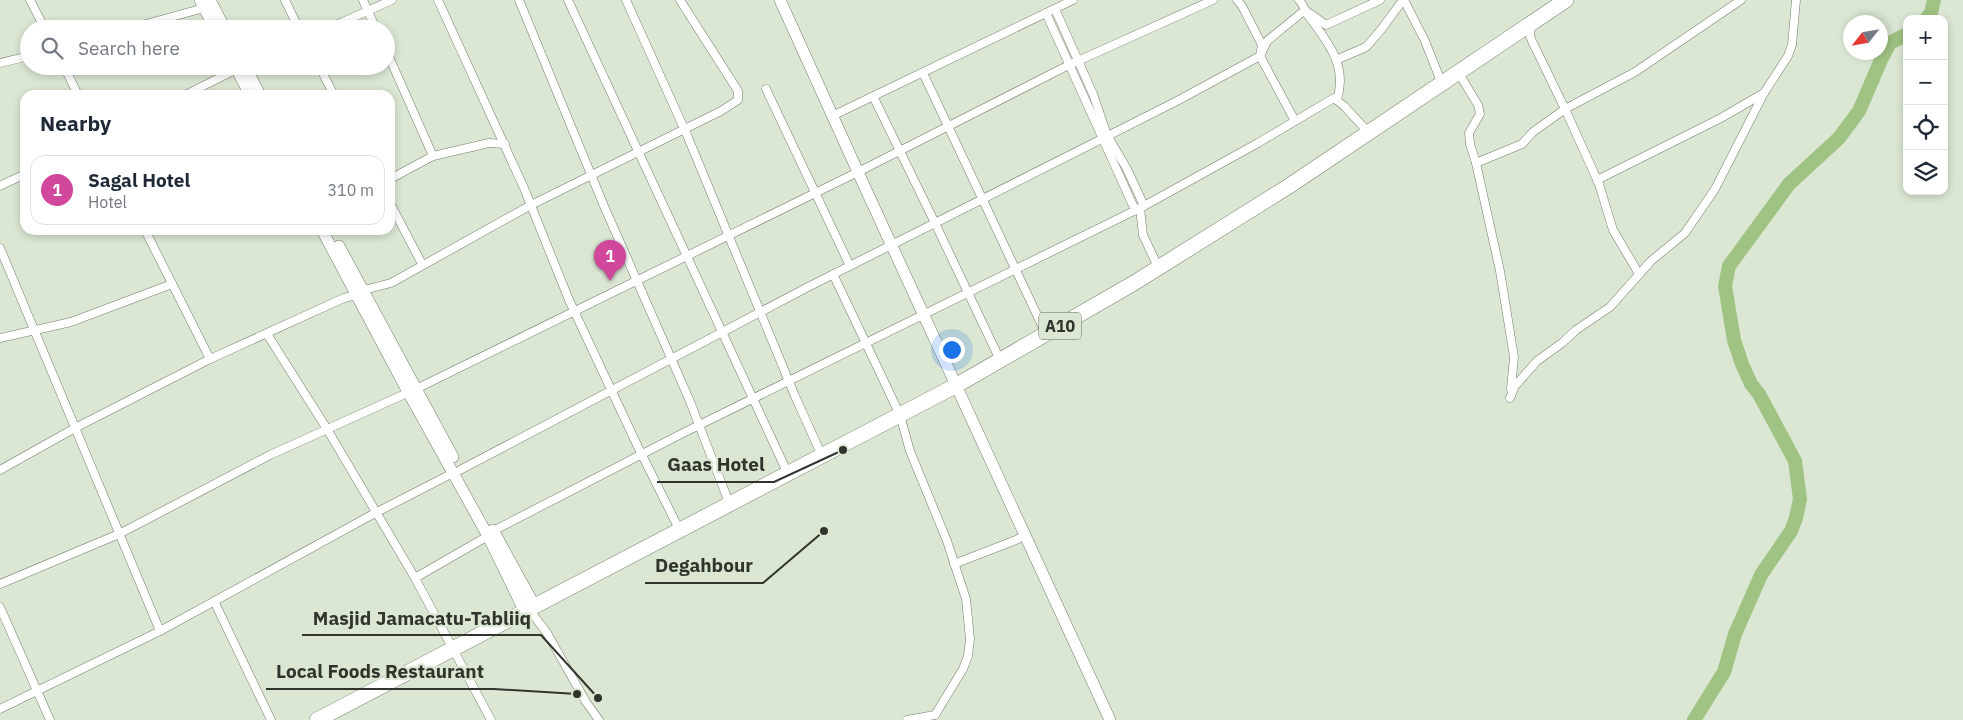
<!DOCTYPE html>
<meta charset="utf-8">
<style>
body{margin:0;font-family:"IBM Plex Sans",sans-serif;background:#f2f2f3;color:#1f2937}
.controls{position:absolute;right:15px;top:15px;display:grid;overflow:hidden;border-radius:10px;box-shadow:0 2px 8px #0003}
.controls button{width:45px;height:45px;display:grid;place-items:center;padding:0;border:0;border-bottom:1px solid #e0e1e3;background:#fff;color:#1f2937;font:25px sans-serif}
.compass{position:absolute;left:1843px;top:15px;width:45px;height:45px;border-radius:50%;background:#fff;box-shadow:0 2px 8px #0003;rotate:239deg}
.you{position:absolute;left:951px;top:349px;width:18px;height:18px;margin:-12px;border:4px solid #fff;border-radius:50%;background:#1a73e8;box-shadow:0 0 0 8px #1a73e833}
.badge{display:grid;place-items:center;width:32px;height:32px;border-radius:50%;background:#db2777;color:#fff;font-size:16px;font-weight:700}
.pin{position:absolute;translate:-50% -41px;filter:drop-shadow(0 1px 2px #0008)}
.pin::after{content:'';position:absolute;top:26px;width:18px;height:15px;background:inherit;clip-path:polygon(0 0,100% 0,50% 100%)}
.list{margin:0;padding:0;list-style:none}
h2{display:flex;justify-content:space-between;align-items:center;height:65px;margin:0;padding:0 20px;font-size:21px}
h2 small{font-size:16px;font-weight:400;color:#747a83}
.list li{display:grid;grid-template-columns:32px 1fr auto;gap:15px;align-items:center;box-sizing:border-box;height:70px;margin:0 10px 10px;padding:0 10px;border:1px solid #e0e1e3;border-radius:15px}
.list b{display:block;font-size:19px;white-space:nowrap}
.list p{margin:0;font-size:16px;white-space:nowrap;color:#747a83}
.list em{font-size:16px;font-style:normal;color:#747a83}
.icon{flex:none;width:28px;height:28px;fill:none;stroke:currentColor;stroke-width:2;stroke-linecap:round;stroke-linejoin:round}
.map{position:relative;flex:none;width:1963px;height:720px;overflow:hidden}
.search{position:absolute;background:#fff;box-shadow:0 2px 8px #0003;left:20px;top:20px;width:375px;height:55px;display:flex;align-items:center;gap:12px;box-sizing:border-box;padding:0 18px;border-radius:28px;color:#747a83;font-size:19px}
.panel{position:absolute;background:#fff;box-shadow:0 2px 8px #0003;left:20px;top:90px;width:375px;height:145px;border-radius:15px}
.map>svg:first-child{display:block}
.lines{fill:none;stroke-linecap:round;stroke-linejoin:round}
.river{stroke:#9fc383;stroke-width:14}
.street-casing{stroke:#737d6c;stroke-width:9}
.secondary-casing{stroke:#737d6c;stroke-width:12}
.highway-casing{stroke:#737d6c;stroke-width:16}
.street{stroke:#fff;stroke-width:8}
.secondary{stroke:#fff;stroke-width:11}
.highway{stroke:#fff;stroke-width:15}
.labels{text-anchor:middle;stroke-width:4.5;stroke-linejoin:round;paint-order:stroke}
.shield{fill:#dbe6d3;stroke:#63695f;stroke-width:1}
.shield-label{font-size:16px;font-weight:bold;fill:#30342d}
.leader{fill:none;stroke:#30342d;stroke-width:2}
.callout-dot{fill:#30342d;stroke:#dbe6d3;stroke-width:2}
.callout-label{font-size:19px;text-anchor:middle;font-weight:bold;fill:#30342d;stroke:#dbe6d3;stroke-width:4.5;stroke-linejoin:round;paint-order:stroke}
</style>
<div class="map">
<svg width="1963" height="720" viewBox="0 0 1963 720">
<rect width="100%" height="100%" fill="#dbe6d3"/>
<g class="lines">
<!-- river -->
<g class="river">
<path d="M1926 19 1931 13 1934 0"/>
<path d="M1694 720 1724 672 1735 634 1761 575 1791 531 1796 518 1800 499 1795 461 1759 394 1751 384 1742 364 1734 340 1725 286 1729 266 1789 184 1839 138 1859 111 1881 60 1890 43 1907 34"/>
</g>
<defs>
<g id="street">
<path d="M30 0 45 29"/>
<path d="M285 0 299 29"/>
<path d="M363 0 376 29"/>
<path d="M438 0 524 188 569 300 638 447 680 531"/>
<path d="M519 0 604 206 689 399 730 505"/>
<path d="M568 0 788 474"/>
<path d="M626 0 687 135 795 396 822 456"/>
<path d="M1237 0 1242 6 1262 45 1260 56 1295 121"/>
<path d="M1299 0C1303 4 1304 9 1307 14 1327 41 1348 65 1337 100"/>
<path d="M1404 0 1425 41 1442 84"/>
<path d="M1055 9 1093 94 1107 135 1127 169 1144 206"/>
<path d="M1046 13 1135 210"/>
<path d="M1531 23 1530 36 1532 41 1565 109 1599 184 1613 230 1639 274"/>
<path d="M128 29 204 8"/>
<path d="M327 29 392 0"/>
<path d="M386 50 433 156"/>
<path d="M1336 60 1366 47 1380 31 1403 0"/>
<path d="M0 63 29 56"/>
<path d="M64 66 78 95"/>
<path d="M319 66 334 95"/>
<path d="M1458 72 1478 105 1480 114 1469 133 1470 144 1476 163 1500 271 1514 357 1511 389"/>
<path d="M923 73 1046 334"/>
<path d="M766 89 850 266"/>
<path d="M185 95 239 68"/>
<path d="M873 96 935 223 1000 360"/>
<path d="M832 116 1073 0"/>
<path d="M1476 163 1522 144 1533 132 1565 109 1635 72 1741 0"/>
<path d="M390 179 433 156 489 143 505 144"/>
<path d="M1597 180 1721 118 1764 93"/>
<path d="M0 186 25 174"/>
<path d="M390 203 422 264"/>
<path d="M1140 208 1143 235 1159 269"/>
<path d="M145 230 210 359"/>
<path d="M0 248 160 631"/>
<path d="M833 274 900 415 910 451 947 541 966 599 970 639 968 656 963 669 935 715"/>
<path d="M364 290 391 283 531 205 721 111 738 100V91L680 0"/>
<path d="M267 334 327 429 415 578 491 720"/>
<path d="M0 338 71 322 172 284"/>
<path d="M1510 398 1515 386 1537 361 1562 343 1576 330 1610 307 1651 261 1685 233 1715 189 1764 93 1788 56 1792 45 1796 0"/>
<path d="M0 470 75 428 210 359 344 298 357 295"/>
<path d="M460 470 808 287 1177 101 1260 56 1267 41 1305 10 1326 25 1380 0"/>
<path d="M493 531 683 433 1144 206 1258 143 1334 98 1344 106 1369 133"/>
<path d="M954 564 1016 540 1025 535"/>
<path d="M415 578 488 536"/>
<path d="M0 584 119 534 270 455 416 389 858 172 1069 65 1213 0"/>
<path d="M214 601 271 720"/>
<path d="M0 607 50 720"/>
<path d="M528 608 547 633 586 702 599 720"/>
<path d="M0 709 160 631 377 512 453 473"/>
<path d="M907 720 935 715"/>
</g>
<g id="secondary">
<path d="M200 0 215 29"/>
<path d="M210 0 225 29"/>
<path d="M780 0C888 241 1001 480 1110 720"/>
<path d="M235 66 250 95"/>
<path d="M245 66 260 95"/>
<path d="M322 230 408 392 488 536 524 610"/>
<path d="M339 246 453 457"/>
<path d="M493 530 534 605"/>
</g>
<path id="highway" d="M317 720 957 385 1134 283 1289 186 1566 0"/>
</defs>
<!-- street casing -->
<use href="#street" class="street-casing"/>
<!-- secondary casing -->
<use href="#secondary" class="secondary-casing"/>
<!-- highway casing -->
<use href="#highway" class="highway-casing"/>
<!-- street -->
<use href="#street" class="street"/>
<!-- secondary -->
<use href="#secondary" class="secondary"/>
<!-- highway -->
<use href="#highway" class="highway"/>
</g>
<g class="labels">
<!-- shield labels -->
<rect class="shield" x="1039" y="312.5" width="42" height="27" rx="4"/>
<g class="shield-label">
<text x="1060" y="332">A10</text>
</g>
</g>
<!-- callouts -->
<path class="leader" d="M843 450L774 482H657M824 531L763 583H645M598 698L541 635H302M577 694L494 689H266"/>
<g class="callout-dot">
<circle cx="843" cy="450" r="5"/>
<circle cx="824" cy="531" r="5"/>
<circle cx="598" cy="698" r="5"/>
<circle cx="577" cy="694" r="5"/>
</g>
<g class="callout-label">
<text x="716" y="471">Gaas Hotel</text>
<text x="704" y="572">Degahbour</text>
<text x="422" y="625">Masjid Jamacatu-Tabliiq</text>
<text x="380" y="678">Local Foods Restaurant</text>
</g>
</svg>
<div class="controls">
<button>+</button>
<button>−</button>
<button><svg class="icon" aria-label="locate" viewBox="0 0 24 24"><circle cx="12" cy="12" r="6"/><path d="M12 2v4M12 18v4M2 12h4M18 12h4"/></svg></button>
<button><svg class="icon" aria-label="layers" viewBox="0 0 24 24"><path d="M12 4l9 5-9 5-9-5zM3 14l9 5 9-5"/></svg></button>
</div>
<svg class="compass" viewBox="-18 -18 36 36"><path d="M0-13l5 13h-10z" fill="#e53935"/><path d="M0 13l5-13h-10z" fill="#747a83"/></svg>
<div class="you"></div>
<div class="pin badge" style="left:610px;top:281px;background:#d1479c">1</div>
<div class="search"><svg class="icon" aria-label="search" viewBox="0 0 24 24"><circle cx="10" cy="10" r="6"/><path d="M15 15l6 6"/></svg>Search here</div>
<section class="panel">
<h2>Nearby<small></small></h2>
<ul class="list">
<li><span class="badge" style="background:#d1479c">1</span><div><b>Sagal Hotel</b><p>Hotel</p></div><em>310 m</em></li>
</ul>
</section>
</div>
